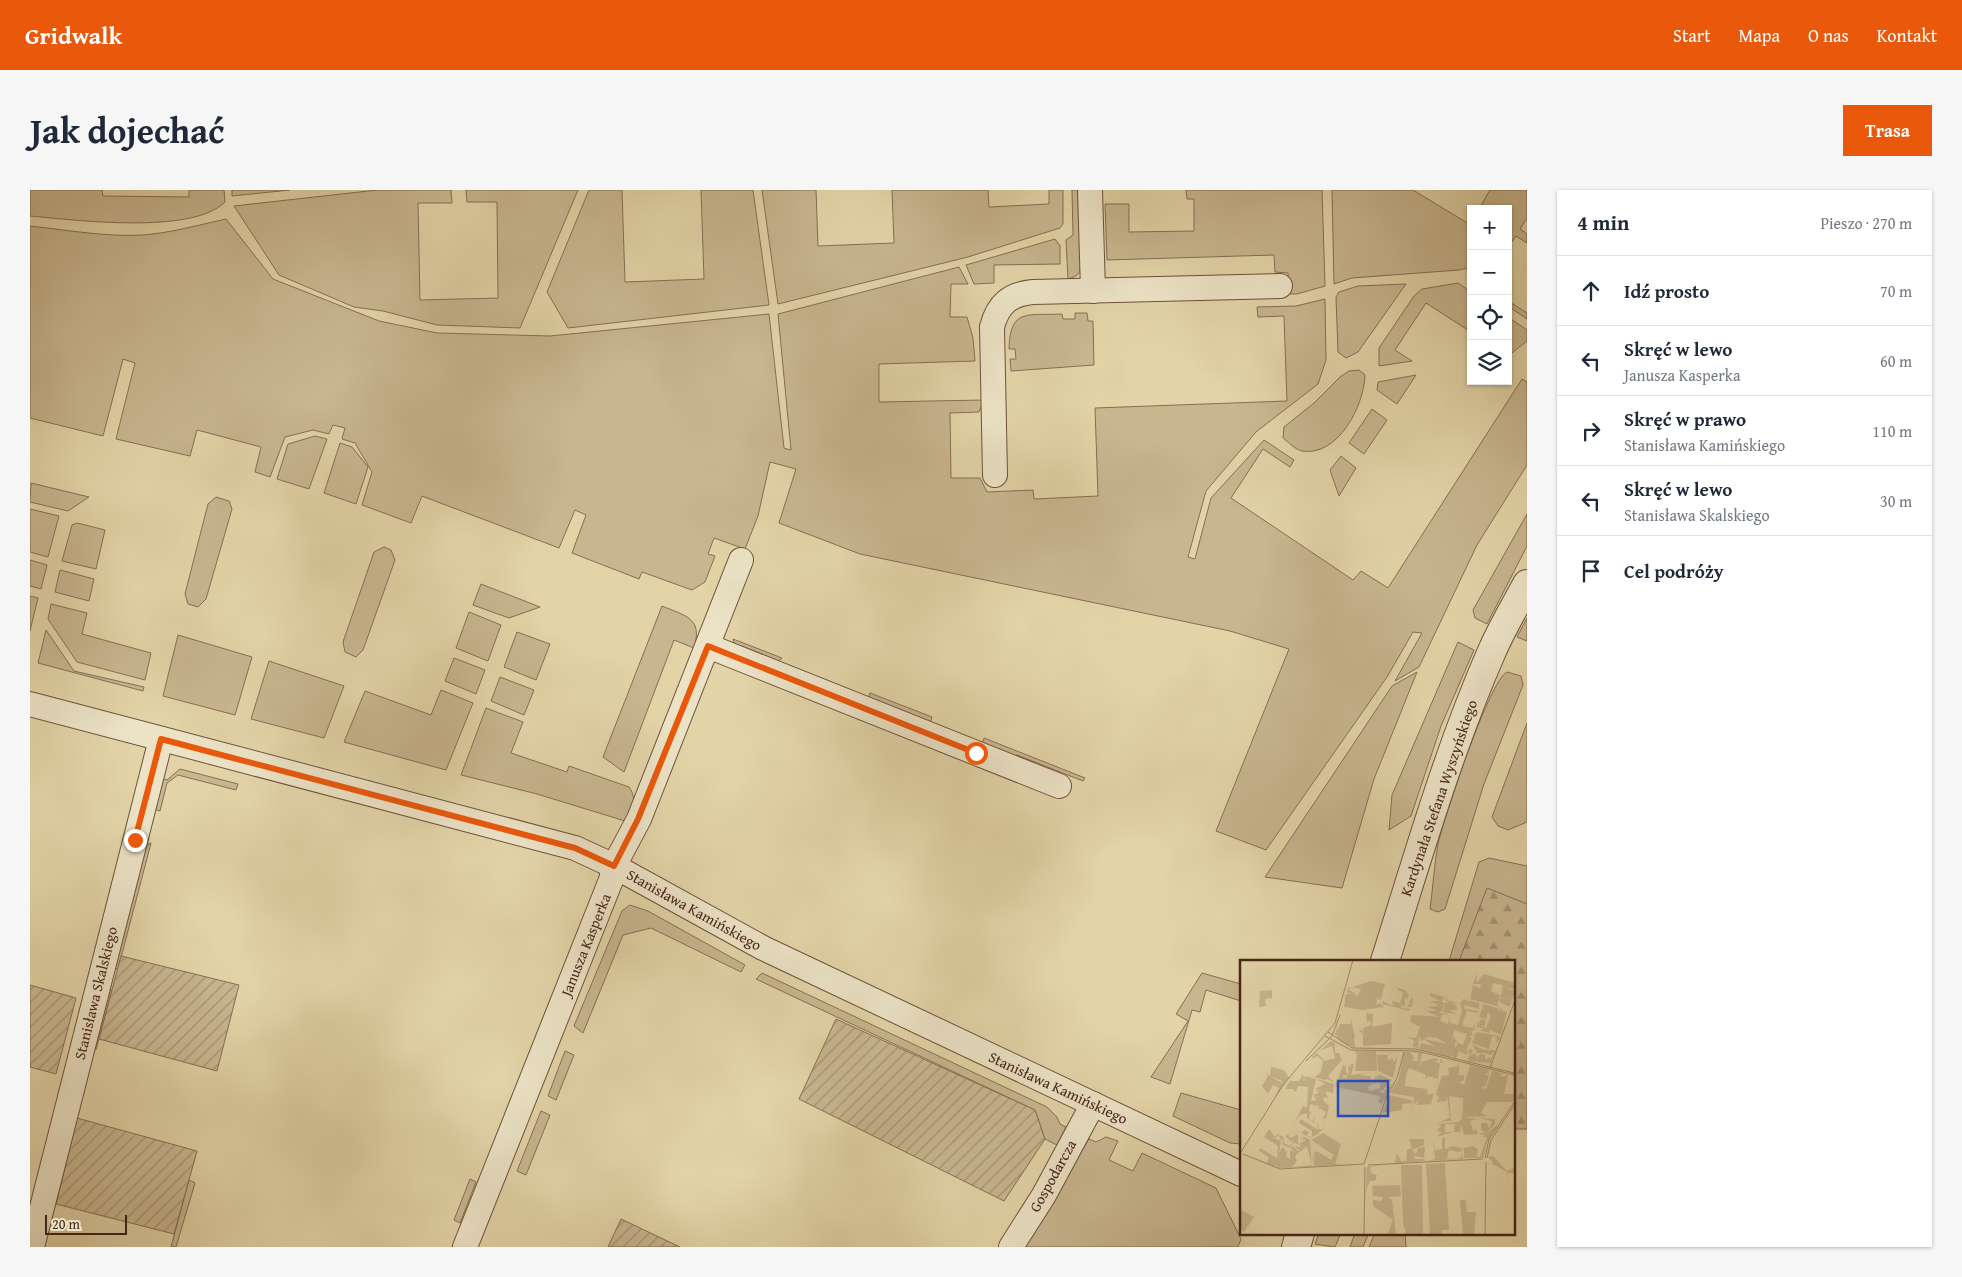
<!DOCTYPE html>
<html lang="pl">
<meta charset="utf-8">
<style>
body{margin:0;font-family:"Gentium Book Plus",serif;background:#f6f6f7;color:#1f2937}
.controls{position:absolute;right:15px;top:15px;display:grid;overflow:hidden;border-radius:0px;box-shadow:0 1px 4px #0004}
.controls button{width:45px;height:45px;display:grid;place-items:center;padding:0;border:0;border-bottom:1px solid #e0e1e3;background:#fff;color:#1f2937;font:25px sans-serif}
.scale{position:absolute;left:15px;bottom:12px;width:82px;box-sizing:border-box;padding-left:5px;border:2px solid #472518;border-top:0;font-size:14px;line-height:18px;white-space:nowrap;color:#472518;-webkit-text-stroke:4px #ece3c6;paint-order:stroke}
.stop{position:absolute;width:15px;height:15px;margin:-11px;border:4px solid #ea580c;border-radius:50%;background:#fff}
.stop.end{background:#ea580c;border-color:#fff;box-shadow:0 1px 5px #0008}
.list{margin:0;padding:0;list-style:none}
h2{display:flex;justify-content:space-between;align-items:center;height:65px;margin:0;padding:0 20px;font-size:21px}
h2 small{font-size:16px;font-weight:400;color:#747a83}
.list li{display:grid;grid-template-columns:32px 1fr auto;gap:15px;align-items:center;box-sizing:border-box;height:70px;padding:0 20px;border-top:1px solid #e0e1e3}
.list b{display:block;font-size:19px;white-space:nowrap}
.list p{margin:0;font-size:16px;white-space:nowrap;color:#747a83}
.list em{font-size:16px;font-style:normal;color:#747a83}
.icon{flex:none;width:28px;height:28px;fill:none;stroke:currentColor;stroke-width:2;stroke-linecap:round;stroke-linejoin:round}
.map{position:relative;flex:none;width:1497px;height:1057px;overflow:hidden;border-radius:0px}
header{display:flex;align-items:center;gap:30px;box-sizing:border-box;height:70px;padding:0 25px;background:#ea580c;color:#fff}
header strong{font-size:24px}
nav{display:flex;gap:28px;margin-inline-start:auto;font-size:18px}
.intro{display:flex;align-items:center;justify-content:space-between;box-sizing:border-box;height:120px;padding:0 30px}
h1{margin:0;font-size:35px}
.button{padding:12px 22px;border-radius:0px;background:#ea580c;color:#fff;font-size:18px;font-weight:700}
main{display:flex;gap:30px;padding:0 30px}
aside{flex:1;background:#fff;border-radius:0px;box-shadow:0 1px 4px #0004}
.map>svg:first-child{display:block}
.green{fill:#c8b68f;stroke:#886e54}
.forest{fill:url(#forest-firs);stroke:#886e54}
.garden{fill:url(#garden-furrows);stroke:#886e54}
.lines{fill:none;stroke-linecap:round;stroke-linejoin:round}
.minor-casing{stroke:#6e513c;stroke-width:26}
.tertiary-casing{stroke:#6e513c;stroke-width:30}
.minor{stroke:#ece3c6;stroke-width:24}
.tertiary{stroke:#ece3c6;stroke-width:28}
.route{stroke:#ea580c;stroke-width:6}
.labels{text-anchor:middle;stroke-width:4.5;stroke-linejoin:round;paint-order:stroke}
.street-label{font-size:15px;fill:#472518;stroke:#ece3c6}
.inset-road{fill:none;stroke:#a48e6e;stroke-width:1}
.view{fill:#1d4ed8;fill-opacity:0.15;stroke:#1d4ed8;stroke-width:2.5}
.inset-edge{fill:none;stroke:#472518;stroke-width:2.5}
</style>
<header>
<strong>Gridwalk</strong>
<nav><a>Start</a><a>Mapa</a><a>O nas</a><a>Kontakt</a></nav>
</header>
<div class="intro"><h1>Jak dojechać</h1><a class="button">Trasa</a></div>
<main>
<div class="map">
<svg width="1497" height="1057" viewBox="0 0 1497 1057">
<defs>
<pattern id="forest-firs" width="22" height="20" patternUnits="userSpaceOnUse" patternTransform="scale(1.25)"><rect width="22" height="20" fill="#c8b68f"/><path d="M5 1l3.5 6h-7zM16 11l3.5 6h-7z" fill="#a49474"/></pattern>
<pattern id="garden-furrows" width="10" height="10" patternUnits="userSpaceOnUse" patternTransform="scale(1.25)"><rect width="10" height="10" fill="#c8b68f"/><path d="M-1 1l2-2M0 10L10 0M9 11l2-2" fill="none" stroke="#a49474"/></pattern>
</defs>
<rect width="100%" height="100%" fill="#e2d4a7"/>
<filter id="stains"><feTurbulence type="fractalNoise" baseFrequency=".004" numOctaves="4"/><feColorMatrix values="0 0 0 0 .2 0 0 0 0 .09 0 0 0 0 .02 0 0 0 .5 -.17"/></filter>
<radialGradient id="worn" r=".72"><stop offset=".6" stop-color="#630" stop-opacity="0"/><stop offset="1" stop-color="#630" stop-opacity=".3"/></radialGradient>
<!-- green -->
<g class="green">
<path d="M0 0H72L73 6 159 7V0H194L195 12C162 45 45 30 0 26Z"/>
<path d="M202 0H260L202 6Z"/>
<path d="M347 0H421L422 13H388L390 110 468 108 467 12H437L436 0H548L490 138 407 135 353 121 324 117 249 85 204 16Z"/>
<path d="M559 0H592L595 92 674 89 671 0H723L739 115 538 138 517 102Z"/>
<path d="M732 0H786L788 56 864 53 862 0H958L959 17 1019 14V0H1033V34L1030 38 938 67 748 114Z"/>
<path d="M1042 0H1052V79L1046 86 1038 89 1036 50 1043 45Z"/>
<path d="M1156 0H1292L1295 96 1267 104H1259L1258 83 1245 82 1244 65 1077 70 1075 14H1099V42L1164 41V9H1157Z"/>
<path d="M1302 0H1383L1439 34 1441 32V77L1429 80 1322 88 1304 94Z"/>
<path d="M1460 0H1497V28L1490 39 1497 44V53L1486 46 1478 57V19H1449Z"/>
<path d="M196 29 243 89 349 131 407 143 520 146 739 124 754 258 761 260 748 124 929 77 938 94H921L920 127H937L943 148 945 171 849 174V212L954 210 949 222 920 223 921 288H950L957 302 1003 300 1004 309 1068 306 1065 218 1257 211 1254 126 1228 127 1227 117 1266 116 1295 109 1296 170 1288 194 1226 242 1176 301 1158 367 1165 369 1181 308 1234 250 1264 270 1260 277 1233 259 1201 308 1323 390 1331 381 1358 398 1492 189 1497 192V275L1447 355 1389 477 1365 491 1392 443 1383 442 1357 487 1236 660 1186 641 1259 459 1200 441 830 364 749 333 766 279 740 272 728 326 715 359 684 348 678 364 685 366 675 392 662 400 612 382 609 389 542 363 556 325 545 320 529 358 392 306 381 333 332 315 342 282 325 253 312 249 315 238 303 235 299 244 283 240 255 247 240 287 225 282 231 257 167 240 160 266 86 249 105 173 93 169 73 246 0 228V36C37 40 75 47 112 45 141 43 168 35 196 29Z"/>
<path d="M1025 49 1030 56V74L964 75V93L944 94 936 75Z"/>
<path d="M1428 93 1441 102V142L1396 113 1365 160 1382 171 1349 176V158L1384 106 1392 99Z"/>
<path d="M1376 94 1328 162 1316 168 1308 162 1306 107 1309 102 1328 96Z"/>
<path d="M1478 111 1497 123V129L1478 116Z"/>
<path d="M1045 123H1057L1058 131H1063L1064 175 981 181 980 169H986L985 159H979C980 117 998 126 1032 124L1033 129H1045Z"/>
<path d="M1478 127 1497 140V151L1478 166Z"/>
<path d="M1329 180 1335 185C1334 216 1308 267 1272 261 1266 260 1258 252 1253 248L1254 237 1284 213 1310 187 1319 181Z"/>
<path d="M1386 185 1367 214 1347 200 1348 192Z"/>
<path d="M1342 219 1357 230 1334 264 1319 253Z"/>
<path d="M285 246 297 249 279 299 247 289 258 254Z"/>
<path d="M310 253 322 257 338 277 326 314 294 303Z"/>
<path d="M1311 266 1326 278 1309 306 1300 280Z"/>
<path d="M1 293 59 307 38 321 0 312Z"/>
<path d="M186 307 199 311 202 319 176 409 168 417 158 414 155 404 178 314Z"/>
<path d="M0 319 29 326 18 367 0 362Z"/>
<path d="M1497 324V356L1457 434 1445 428 1443 420Z"/>
<path d="M47 333 75 340 66 379 32 371 42 335Z"/>
<path d="M354 357 361 360 365 370 333 460 326 467 315 462 313 452 344 362Z"/>
<path d="M0 370 17 375 11 399 0 396Z"/>
<path d="M30 380 64 389 59 411 25 402Z"/>
<path d="M451 394 510 417 479 428 443 415Z"/>
<path d="M0 406 8 408 0 441Z"/>
<path d="M21 414 57 423 52 444 121 463 115 490 47 472 18 429Z"/>
<path d="M632 416C656 426 673 428 664 458L644 450 594 582 573 567Z"/>
<path d="M439 422 471 435 458 471 426 458Z"/>
<path d="M1497 428V451L1487 447Z"/>
<path d="M16 440 44 481 114 497 113 501 8 473Z"/>
<path d="M487 442 520 454 506 490 474 477Z"/>
<path d="M148 445 222 467 205 525 133 506Z"/>
<path d="M703 449 752 468 746 473 705 456Z"/>
<path d="M1428 452 1444 460 1411 536 1381 626 1359 640 1362 605Z"/>
<path d="M424 468 455 480 446 504 415 491Z"/>
<path d="M239 471 314 496 294 548 221 529Z"/>
<path d="M1387 482 1344 589 1312 698 1235 687 1362 496Z"/>
<path d="M1477 482 1491 486 1493 495 1454 594 1415 719 1408 722 1400 719C1403 698 1404 676 1408 654 1413 630 1460 489 1477 482Z"/>
<path d="M470 487 504 500 494 525 461 511Z"/>
<path d="M411 500 443 513 416 580 314 552 335 501 401 525Z"/>
<path d="M840 503 902 527 899 536 837 511Z"/>
<path d="M456 518 493 532 481 563 537 582 539 576 599 597C607 608 604 620 595 631L507 604 431 585Z"/>
<path d="M1497 533V632L1478 640 1468 636 1462 627Z"/>
<path d="M954 548 1055 588 1053 591 987 565 977 567 951 557Z"/>
<path d="M150 579 208 594 206 600 148 585 137 593 130 621 124 619 132 588 137 590Z"/>
<path d="M121 653 88 779 82 778 114 656Z"/>
<path d="M1459 668 1497 676V868L1483 771H1419L1449 672Z"/>
<path d="M600 715 618 721 715 775 711 782 621 738 593 745 553 843 544 836 592 721Z"/>
<path d="M732 783 1017 917 1027 927 1030 934 1036 937 1027 955 1015 949 1005 920 726 789Z"/>
<path d="M1172 783 1211 794V811L1176 800 1170 822 1162 820 1140 894 1121 887 1158 831 1146 824Z"/>
<path d="M79 799 82 800 66 860 63 859Z"/>
<path d="M535 861 544 865 526 910 518 906Z"/>
<path d="M1151 903 1211 920V954L1200 953 1143 926Z"/>
<path d="M511 921 520 925 496 985 487 981Z"/>
<path d="M1076 947 1088 951 1079 970 1103 981 1112 963 1186 998 1211 1049 1208 1057H993L1059 949 1066 952Z"/>
<path d="M440 989 446 992 430 1033 424 1030Z"/>
<path d="M159 990 165 993 146 1057H141Z"/>
<path d="M1289 1043H1311L1305 1057 1285 1054Z"/>
<path d="M1325 1043H1339L1333 1057H1320Z"/>
<path d="M1345 1043H1375L1376 1057H1339Z"/>
</g>
<!-- forest -->
<path class="forest" d="M1457 698 1497 714V939H1483V771H1429Z"/>
<!-- garden -->
<g class="garden">
<path d="M91 766 209 795 187 881 69 849Z"/>
<path d="M0 795 46 808 26 884 0 877Z"/>
<path d="M806 829 1005 920 1015 949 974 1011 769 909Z"/>
<path d="M47 928 167 961 144 1044 26 1014Z"/>
<path d="M591 1029 650 1057H578Z"/>
</g>
<g class="lines">
<defs>
<g id="minor">
<path d="M1060 0 1063 101"/>
<path d="M965 285 962 137C968 114 980 104 1003 102L1250 96"/>
<path d="M678 456 1029 596"/>
<path d="M0 514 545 658 584 676 733 758 1211 984"/>
<path d="M2 1057 131 549"/>
<path d="M435 1057 581 690 584 676 609 629 711 370"/>
<path d="M981 1057 1014 1005 1063 914"/>
</g>
<g id="tertiary">
<path d="M1355 771C1388 667 1418 561 1462 461 1472 438 1485 416 1497 394"/>
<path d="M1266 1057 1270 1043"/>
</g>
</defs>
<!-- minor casing -->
<use href="#minor" class="minor-casing"/>
<!-- tertiary casing -->
<use href="#tertiary" class="tertiary-casing"/>
<!-- minor -->
<use href="#minor" class="minor"/>
<!-- tertiary -->
<use href="#tertiary" class="tertiary"/>
</g>
<g class="lines">
<!-- route -->
<path class="route" d="M105 650 131 549 545 658 584 676 608 629 678 456 946 563"/>
</g>
<g class="labels">
<!-- street labels -->
<g class="street-label">
<text transform="translate(1409 608) rotate(-71)" y="5">Kardynała Stefana Wyszyńskiego</text>
<text transform="translate(664 720) rotate(29)" y="5">Stanisława Kamińskiego</text>
<text transform="translate(556 755) rotate(-68)" y="5">Janusza Kasperka</text>
<text transform="translate(66 803) rotate(-76)" y="5">Stanisława Skalskiego</text>
<text transform="translate(1028 898) rotate(25)" y="5">Stanisława Kamińskiego</text>
<text transform="translate(1023 986) rotate(-61)" y="5">Gospodarcza</text>
</g>
</g>
<!-- overview -->
<g transform="translate(1210 770)">
<rect width="275" height="275" fill="#e2d4a7"/>
<path d="M237 13 236 23 244 14 275 23V29L266 28 275 31 270 46H258H268L260 42V38L272 40 260 37 265 26 261 33 263 25 253 23 251 31 260 35 257 46 230 39 233 25 240 28 241 24H233ZM131 21 145 24 141 39 136 38 135 40 137 39 142 40H137L136 46 139 43 144 47 122 50 104 47 106 34H115L107 33 108 28 110 27 117 30 110 28 109 30 115 33 117 37 122 27 120 29 112 27ZM155 27 165 30 169 35 167 40 165 36V46L159 44 164 47H159L167 49 171 38H173L172 47H168L170 51 142 44 143 41 153 46 152 41 160 43 163 33ZM190 33 205 37 201 42H204L202 51 198 53 209 54 202 55 200 61 208 64 210 57V63L218 65 222 50 220 44 210 43 217 46V50H209L217 54 203 52 205 43 210 42 206 41V35L212 37 206 35 207 40 220 44 223 39 234 44 227 40 239 43V49L225 45 224 49 238 51V53L227 51 223 62V66L233 68 236 62 234 71H231L233 76H228L232 78 225 92 229 89 227 95 219 91 216 99 211 96 212 91 210 97 179 89 181 83 196 87 185 80V79L207 84 197 78 188 77 181 81 179 75 178 88 173 87 174 80 166 77 176 78 180 67 170 62 171 55 199 57 186 51H198L187 47 199 46 190 41H200L190 36ZM214 70 227 74 223 85 218 83 215 88V82L218 83 214 77 212 81ZM244 44 259 49V53L261 48 263 52 267 51 261 75 250 70 249 73 239 70 245 69 238 67 236 70 239 59V66L241 59 245 60V66H241L246 68 251 56 248 52 246 59 239 57ZM126 53 133 54 132 67 152 63 151 84 123 86V74L118 69 123 71 126 83 123 68 131 65 130 60 127 63V58L123 57H127ZM111 59 115 77 110 81 114 78 115 88 101 82 95 74 98 64 97 73 100 64H111ZM236 72 259 76 260 79 256 82 257 77 252 76 249 89 232 83ZM91 81 95 83V93H99L102 100 88 116 94 122 87 119 85 120 66 115 75 117 81 112 83 101 77 96 74 99 72 97 77 93 85 101 95 98 92 86 79 91ZM232 84 244 90H256L251 103 228 101 230 88 233 91 229 96 235 93 237 98 240 94H244L240 101 245 94V100L249 97 251 100 254 92 251 95 245 93H237ZM136 91 137 111H115L117 95 115 91ZM172 92V91H176L182 93 179 109 181 102 195 98 199 100 195 102 200 103V99L204 102 200 103 198 119 188 116 185 120 186 115 169 108 166 114 165 126 187 129 188 135 194 133 191 144 177 145 179 139 174 145V137L150 133 159 118 164 92H170L174 98 172 101H178V93ZM137 95H148L147 100 153 99 154 102 158 95 153 118 138 111ZM114 104 111 115 133 112 118 115 131 116V122L133 117V124L127 127 130 131 140 128V123L134 124V117L139 115 134 112 152 120 142 131 139 130 142 134 154 121 142 144 138 142 140 136 95 127 103 105 106 106V115L102 116 105 118 107 116 106 112 109 115 108 107 113 106 108 105ZM26 105 25 113 42 123 44 110 49 118 34 139 39 128 33 125 28 134 22 126 28 116 25 113ZM230 105 248 109 249 113 245 114 249 116 246 125 242 128 246 129 252 111 265 114 259 115 264 117 268 114 264 134H275V139L273 142H247L241 153 247 156 224 157 237 159 230 161 233 170 230 172 237 169V174L224 175 221 165 220 172H214L215 164H205V172H213L197 177 201 172 197 171 201 166 197 164 219 162 222 159 223 148V138L209 136 211 161 199 162 210 158 207 136 206 141 196 142 199 137 196 134 193 142 202 116 209 115 208 108 219 106V115H224V120L219 122 224 125ZM60 114 64 116 63 122 65 116 76 119 71 141 77 140 73 136 82 138 73 135 79 133 76 130 83 131 75 129 85 124 77 119 94 124 93 133 85 131 88 138 84 137 83 140 89 146 86 159 83 158 86 152 79 148 77 152 79 146 76 145 74 148 75 145 70 144 69 151 73 154 70 153 69 159 73 161 75 155 74 162 79 165 78 169H83L85 161 82 171H80L79 173 72 177 71 178 61 173 65 170 69 172 67 176 72 177V171L59 163 61 159 78 170 77 169 78 165 67 158V153L60 155 54 163 63 146 67 148 68 127 58 126 56 132 62 136 53 130V129H45L50 121H59L62 116ZM150 135 173 141 171 149 172 143 162 144V150L142 153ZM238 158 255 159V164L245 175 238 174 246 172 241 170V163H247L249 169 252 161ZM258 164 247 182 243 198H224V188L233 186 238 189 237 197H240L247 177H243ZM29 169 35 177 37 174 44 177 42 181 38 175 36 178 31 177 41 181 39 193 43 186 46 192 48 189 46 196 50 199V190L57 193 51 189 53 186 58 191 64 185 58 190 55 186 60 187V183L58 185 54 182 50 188 42 184 44 178V183L50 186 54 180 47 182 50 180 46 177 48 173 50 178 57 175 52 171 58 175V184L66 180 59 178H65L60 174 70 180 72 207 37 208 36 204 34 207 15 198 27 203 29 197 19 191 20 188 37 198 38 186 24 177ZM67 186 72 205 52 207 57 201 55 196ZM83 173 101 184 95 204 103 205 74 206 72 191 75 204 74 192H77L72 188 91 200 94 195 71 180ZM193 178 195 190 202 189V178H196H205V189L213 186 223 189 222 192 221 189 220 192 209 190 207 199 221 198 222 193 223 199 188 201 195 199ZM169 179H184V185L172 190 176 194 178 188 185 187 184 198 174 196 175 199H184L185 201 155 203 157 193 161 201H166L167 190 172 188ZM253 196 267 211 275 207V213H268V221L267 212 251 203 253 202 248 197ZM144 205 130 207 131 213 137 215 135 221H130L127 227 125 243 127 208 128 206Z" fill="#c8b68f" fill-rule="evenodd"/>
<path d="M32 30V38L25 39 26 46 19 47 20 31ZM31 107 44 110V122L30 116ZM205 203 209 270H202V275H190L186 204ZM161 205H182L183 275H164L166 271 163 265ZM160 225 161 236 148 237 152 240 156 275H147L153 260 133 246V240L141 241 143 237 133 236 132 226ZM220 240H226L227 252H236L234 275H223Z" fill="#c8b68f"/>
<path d="M1 250 14 257 4 272 0 269Z" fill="#c8b68f"/>
<path class="inset-road" d="M88 72 112 88 176 89 274 113M85 76 111 90 177 91 275 115M66 101 92 76 100 55M250 108 275 40M23 157 43 125 95 63 113 0M1 192 23 157M3 194 40 209 124 204M245 198 249 179 275 141M247 198 251 180 275 144M124 204 146 138 157 118 164 92M128 205 243 199M124 275 125 207M245 275 246 202"/>
<path class="view" d="M98 121H148V156H98Z"/>
<rect width="275" height="275" class="inset-edge"/>
</g>
<rect width="100%" height="100%" filter="url(#stains)"/>
<rect width="100%" height="100%" fill="url(#worn)"/>
</svg>
<div class="controls">
<button>+</button>
<button>−</button>
<button><svg class="icon" aria-label="locate" viewBox="0 0 24 24"><circle cx="12" cy="12" r="6"/><path d="M12 2v4M12 18v4M2 12h4M18 12h4"/></svg></button>
<button><svg class="icon" aria-label="layers" viewBox="0 0 24 24"><path d="M12 4l9 5-9 5-9-5zM3 14l9 5 9-5"/></svg></button>
</div>
<div class="scale">20 m</div>
<div class="stop" style="left:946px;top:563px"></div>
<div class="stop end" style="left:105px;top:650px"></div>
</div>
<aside>
<h2>4 min<small>Pieszo · 270 m</small></h2>
<ul class="list">
<li><svg class="icon" aria-label="ahead" viewBox="0 0 24 24"><path d="M12 20V5M6 11l6-6 6 6"/></svg><div><b>Idź prosto</b></div><em>70 m</em></li>
<li><svg class="icon" aria-label="left" viewBox="0 0 24 24"><path d="M17 20v-9H6M10 6l-5 5 5 5"/></svg><div><b>Skręć w lewo</b><p>Janusza Kasperka</p></div><em>60 m</em></li>
<li><svg class="icon" aria-label="right" viewBox="0 0 24 24"><path d="M7 20v-9h11M14 6l5 5-5 5"/></svg><div><b>Skręć w prawo</b><p>Stanisława Kamińskiego</p></div><em>110 m</em></li>
<li><svg class="icon" aria-label="left" viewBox="0 0 24 24"><path d="M17 20v-9H6M10 6l-5 5 5 5"/></svg><div><b>Skręć w lewo</b><p>Stanisława Skalskiego</p></div><em>30 m</em></li>
<li><svg class="icon" aria-label="arrive" viewBox="0 0 24 24"><path d="M6 21V4h12l-3 4 3 4H6"/></svg><div><b>Cel podróży</b></div></li>
</ul>
</aside>
</main>
